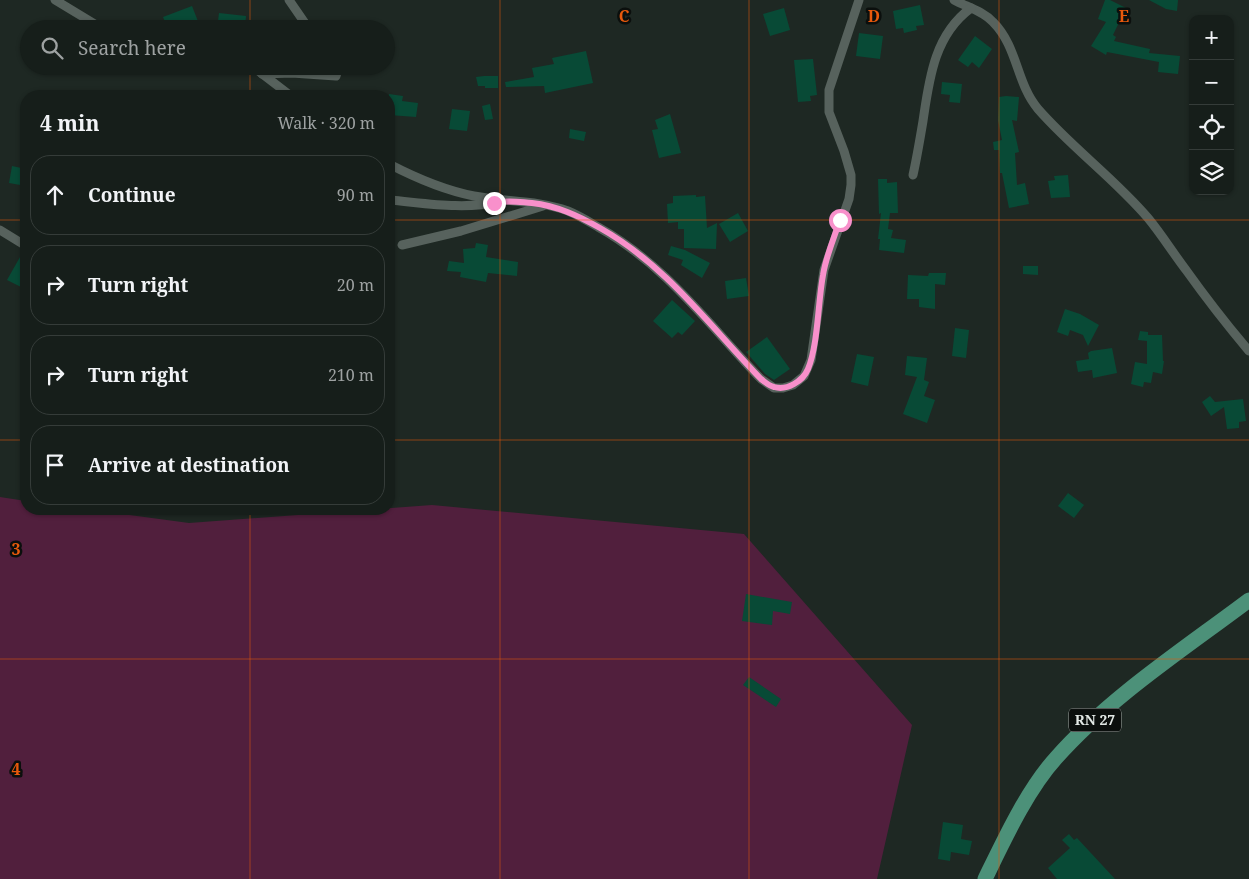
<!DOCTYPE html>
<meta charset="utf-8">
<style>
body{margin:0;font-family:"Noto Serif",serif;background:#1f2723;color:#f1f3f6}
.controls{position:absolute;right:15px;top:15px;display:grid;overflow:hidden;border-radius:10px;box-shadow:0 1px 4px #0004}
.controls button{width:45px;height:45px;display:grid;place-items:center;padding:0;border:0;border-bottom:1px solid #353c39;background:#161e1a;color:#f1f3f6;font:25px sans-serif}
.stop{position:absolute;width:15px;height:15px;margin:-11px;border:4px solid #f890cb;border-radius:50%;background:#fff}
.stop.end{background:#f890cb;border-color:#fff;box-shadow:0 1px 5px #0008}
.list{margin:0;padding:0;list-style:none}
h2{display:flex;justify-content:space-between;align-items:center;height:65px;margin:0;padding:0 20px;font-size:21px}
h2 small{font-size:16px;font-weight:400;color:#9ea2a2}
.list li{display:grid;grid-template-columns:32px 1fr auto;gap:15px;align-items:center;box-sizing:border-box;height:80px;margin:0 10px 10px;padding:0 10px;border:1px solid #353c39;border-radius:20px}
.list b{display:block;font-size:19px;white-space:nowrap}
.list em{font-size:16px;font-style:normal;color:#9ea2a2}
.icon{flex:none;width:28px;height:28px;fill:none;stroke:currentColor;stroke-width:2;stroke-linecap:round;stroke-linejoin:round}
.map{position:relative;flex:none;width:1249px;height:879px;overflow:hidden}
.search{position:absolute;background:#161e1a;box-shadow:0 1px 4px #0004;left:20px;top:20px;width:375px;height:55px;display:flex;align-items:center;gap:12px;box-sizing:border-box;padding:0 18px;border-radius:28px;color:#9ea2a2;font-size:19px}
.panel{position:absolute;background:#161e1a;box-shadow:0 1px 4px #0004;left:20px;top:90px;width:375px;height:425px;border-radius:20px}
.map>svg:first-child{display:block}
.green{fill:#511f3d}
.building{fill:#084a36}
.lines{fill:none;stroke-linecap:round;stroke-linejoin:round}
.street{stroke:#57625d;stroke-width:9}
.primary{stroke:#4c9179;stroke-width:15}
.route{stroke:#f890cb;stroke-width:6}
.grid{fill:none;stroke:#e8590c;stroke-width:1;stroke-opacity:0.55}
.labels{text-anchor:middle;stroke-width:5;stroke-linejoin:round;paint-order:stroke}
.shield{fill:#0b0f0d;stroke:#a2a7a4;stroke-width:1}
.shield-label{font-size:14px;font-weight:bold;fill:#e2e8e5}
.grid-label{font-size:16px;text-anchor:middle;font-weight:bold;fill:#e8590c;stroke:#0b0f0d;stroke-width:5;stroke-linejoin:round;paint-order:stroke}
</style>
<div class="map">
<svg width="1249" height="879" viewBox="0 0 1249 879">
<rect width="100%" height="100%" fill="#1e2823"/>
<!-- green -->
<path class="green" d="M0 497 26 501V509H85L189 523 432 505 744 534 912 725 877 879H0Z"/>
<!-- building -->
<g class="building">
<path d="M1105 0H1110L1126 8 1113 35 1116 37 1114 41 1150 49 1149 53 1180 56 1178 74 1158 72 1159 62 1107 52 1106 55 1091 46 1106 22 1098 19Z"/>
<path d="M1149 0H1178L1177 11 1166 9Z"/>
<path d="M920 5 924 25 916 26 917 30 904 33 903 28 896 29 893 11Z"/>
<path d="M192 6 201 29H168L163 17Z"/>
<path d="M784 8 790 30 770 36 763 14Z"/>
<path d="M219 13 246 16 245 29H217Z"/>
<path d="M859 33 883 36 880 59 856 56Z"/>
<path d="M975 36 992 49 979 68 972 62 968 67 958 60Z"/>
<path d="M586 51 593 83 545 93 544 86 506 87 505 82 534 77 532 68 554 64 552 58Z"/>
<path d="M813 59 817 95 810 96 811 101 798 102 794 60Z"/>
<path d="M484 76H498V88H485V86H478L476 77Z"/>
<path d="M942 82 962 84 960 103 949 102 950 95 941 94Z"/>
<path d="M389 94 403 96 402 101 418 103 416 117 389 115Z"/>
<path d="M1006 96 1019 97 1017 121 1012 120 1019 152 1015 153 1017 185 1025 183 1029 204 1009 208 1002 173H1000L999 150H994L993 142 1002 140 998 120 999 97Z"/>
<path d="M490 104 493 119 485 120 482 106Z"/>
<path d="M452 109 470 111 467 131 449 129Z"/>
<path d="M670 114 681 153 659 158 652 130 658 129 655 120Z"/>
<path d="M570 129 586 132 584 141 569 138Z"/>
<path d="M12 166 26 169V186L9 183Z"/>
<path d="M1068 175 1070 197 1051 198 1048 181 1055 180 1054 176Z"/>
<path d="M878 179H887V183L897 182 898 213H890L888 229 893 230 891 238 906 240 904 253 879 250 880 239H878L881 213 879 214Z"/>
<path d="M696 195V197L705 196 707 228 717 223 716 249 684 248V229H678V222L668 223 667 204 673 203V196Z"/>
<path d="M738 213 748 231 730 242 719 224Z"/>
<path d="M476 243 488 245 486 257 518 262 517 276 488 273 486 282 460 277 461 272 447 271 449 261 464 263 463 249 475 248Z"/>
<path d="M671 246 685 250 710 263 702 278 681 265 683 260 668 255Z"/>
<path d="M20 257 26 260V283L23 288 7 280Z"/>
<path d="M1023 266H1038V275L1023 274Z"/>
<path d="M929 273H946L945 285 935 284V309L919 307V299H907L908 275 928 276Z"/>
<path d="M746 278 749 296 727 299 725 281Z"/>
<path d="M672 300 695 321 682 335 678 332 672 338 653 321Z"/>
<path d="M1065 309 1080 314 1099 325 1088 346 1083 335 1070 330 1068 336 1057 332Z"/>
<path d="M955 328 969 330 966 358 952 356Z"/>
<path d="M1140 331 1148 332V335H1162L1163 361H1164L1162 374 1153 372 1151 383 1144 382 1143 387 1131 384 1135 362 1147 364V341L1138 340Z"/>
<path d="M767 337 790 369 774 380 765 374 746 352Z"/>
<path d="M1112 348 1117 373 1093 378 1092 370 1078 372 1076 361 1089 359 1088 353 1091 351Z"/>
<path d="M857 354 874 357 868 386 851 382Z"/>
<path d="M907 356 927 358 924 380 929 382 924 396 935 400 927 423 903 414 917 377 905 375Z"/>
<path d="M1210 396 1215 402 1243 399 1246 421 1239 422V428L1227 429 1224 407 1211 416 1202 402Z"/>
<path d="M1068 493 1084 505 1074 518 1058 506Z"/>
<path d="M746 594 792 602 790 614 773 611 772 625 742 621Z"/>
<path d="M749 677 781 699 776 707 743 685Z"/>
<path d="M943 822 963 825 961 839 972 841 969 855 951 852 950 861 938 859Z"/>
<path d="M1069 834 1074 840 1077 838 1115 879H1057L1048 868 1070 848 1062 840Z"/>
</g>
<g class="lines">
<!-- street -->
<g class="street">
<path d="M55 0 103 29"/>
<path d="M289 0 309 29"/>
<path d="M954 0C967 7 983 11 993 22 1018 47 1016 83 1038 109 1072 148 1115 179 1148 218 1162 235 1173 253 1186 270 1206 298 1227 325 1249 351"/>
<path d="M252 66 291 96"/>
<path d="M262 74 292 73 336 76 337 73 335 66"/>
<path d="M389 164C416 178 443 190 474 196 505 202 538 200 568 211 578 215 588 221 598 227 666 265 708 324 761 379L774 388H783L793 385 804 376 811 360 824 270 849 199 851 185V175L844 151 829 112V90L859 0"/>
<path d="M913 175C917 157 920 139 923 121 929 80 934 35 971 8"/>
<path d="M389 200C425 203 463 210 499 202"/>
<path d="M0 230 26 246"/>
<path d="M402 245 461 231 543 206"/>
</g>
<!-- primary -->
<path class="primary" d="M985 879C1004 840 1027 790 1056 758 1110 697 1184 649 1249 600"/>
</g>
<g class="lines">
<!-- route -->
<path class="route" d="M494 203C507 200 518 202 532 203 557 206 577 215 600 228 666 265 709 325 761 379 765 382 769 386 774 387 787 391 803 381 808 369 818 345 818 302 823 275 826 256 834 238 840 220"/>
</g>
<!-- grid -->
<path class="grid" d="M250 0V29M500 0V879M749 0V879M999 0V879M250 66V96M0 220H26M389 220H1249M0 440H26M389 440H1249M250 509V879M0 659H1249"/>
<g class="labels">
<!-- shield labels -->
<rect class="shield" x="1069" y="708.5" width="52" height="23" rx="4"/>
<g class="shield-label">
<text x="1095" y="725">RN 27</text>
</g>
</g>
<g class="grid-label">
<text x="624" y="22">C</text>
<text x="874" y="22">D</text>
<text x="1124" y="22">E</text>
<text x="16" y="555">3</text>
<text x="16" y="775">4</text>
</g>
</svg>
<div class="controls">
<button>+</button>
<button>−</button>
<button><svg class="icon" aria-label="locate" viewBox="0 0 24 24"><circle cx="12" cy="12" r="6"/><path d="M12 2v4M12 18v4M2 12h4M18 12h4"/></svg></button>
<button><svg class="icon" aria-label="layers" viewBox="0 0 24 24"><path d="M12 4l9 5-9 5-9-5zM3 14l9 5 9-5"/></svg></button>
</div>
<div class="stop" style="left:840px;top:220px"></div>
<div class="stop end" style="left:494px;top:203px"></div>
<div class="search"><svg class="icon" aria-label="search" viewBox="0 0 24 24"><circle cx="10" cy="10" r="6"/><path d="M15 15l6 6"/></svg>Search here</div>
<section class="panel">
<h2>4 min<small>Walk · 320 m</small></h2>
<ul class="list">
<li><svg class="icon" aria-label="ahead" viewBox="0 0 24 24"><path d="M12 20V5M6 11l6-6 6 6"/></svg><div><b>Continue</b></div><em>90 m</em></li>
<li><svg class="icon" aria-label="right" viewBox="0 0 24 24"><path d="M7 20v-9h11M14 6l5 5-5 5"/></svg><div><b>Turn right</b></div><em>20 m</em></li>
<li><svg class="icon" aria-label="right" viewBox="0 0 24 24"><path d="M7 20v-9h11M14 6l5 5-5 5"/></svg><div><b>Turn right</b></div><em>210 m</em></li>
<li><svg class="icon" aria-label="arrive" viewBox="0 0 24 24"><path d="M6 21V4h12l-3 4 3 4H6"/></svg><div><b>Arrive at destination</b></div></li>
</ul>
</section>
</div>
